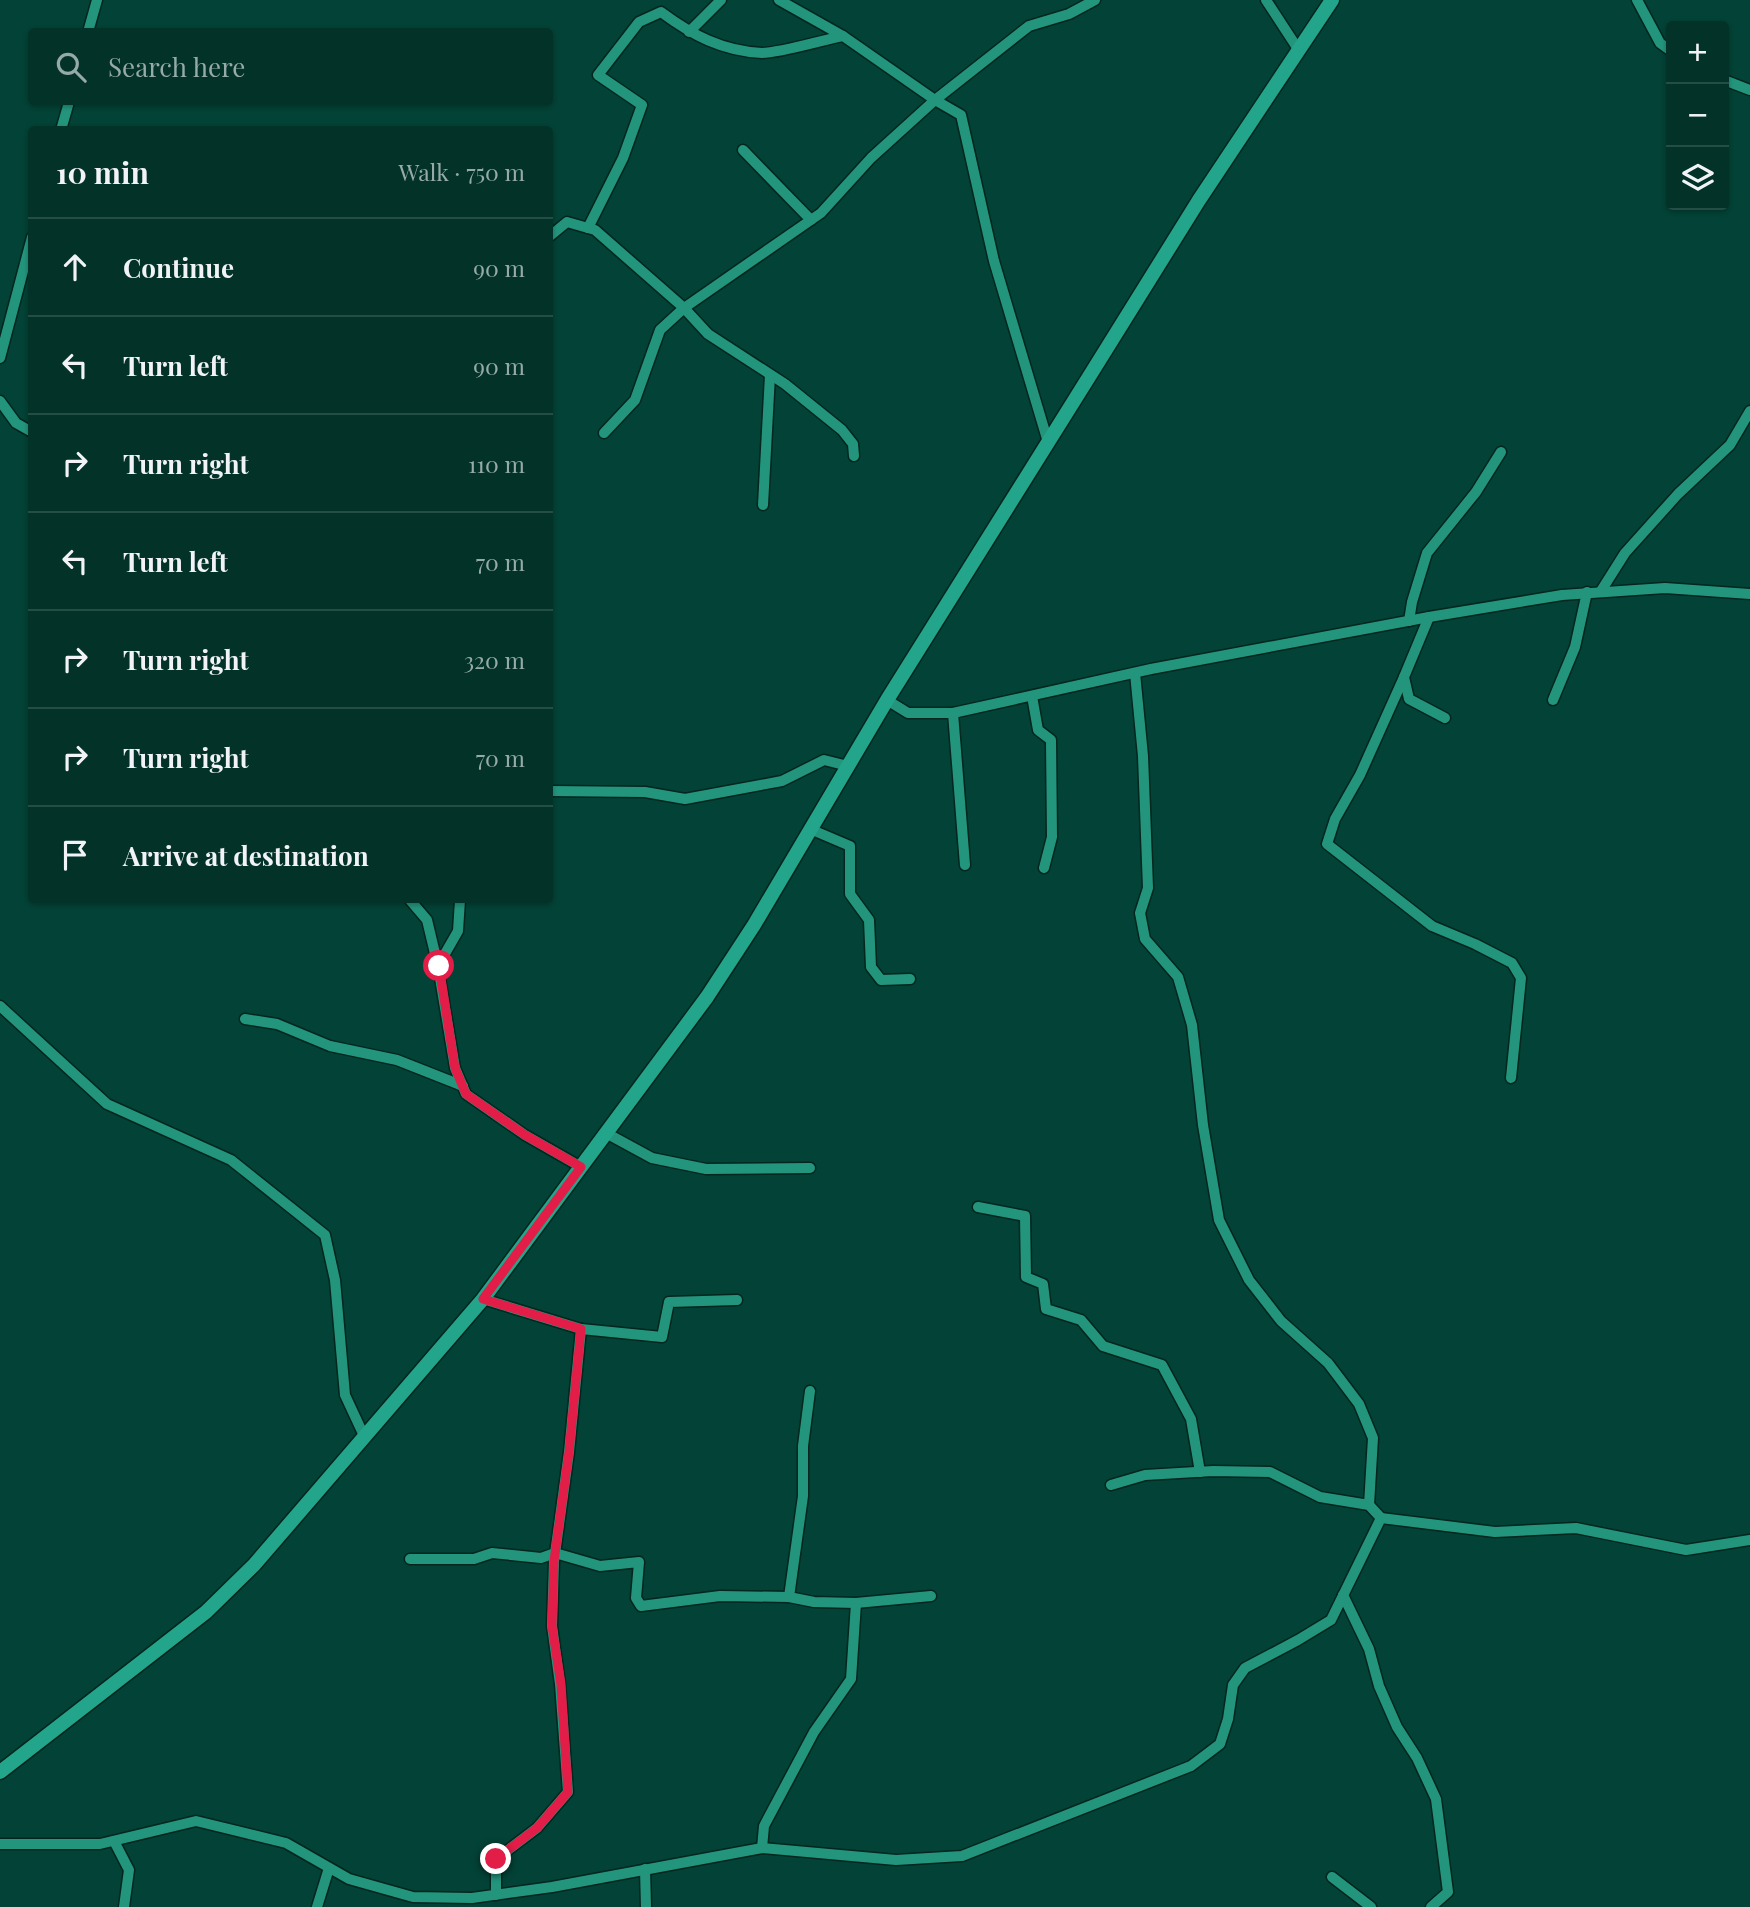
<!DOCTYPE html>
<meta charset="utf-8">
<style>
body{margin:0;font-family:"Playfair Display",serif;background:#103e34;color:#f1f3f6}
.controls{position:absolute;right:21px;top:21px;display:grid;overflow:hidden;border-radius:7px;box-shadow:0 2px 5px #0004}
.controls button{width:63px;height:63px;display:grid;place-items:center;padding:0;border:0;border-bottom:2px solid #234d45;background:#023228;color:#f1f3f6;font:35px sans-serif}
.stop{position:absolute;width:21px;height:21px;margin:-16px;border:5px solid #e11d48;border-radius:50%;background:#fff}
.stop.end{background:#e11d48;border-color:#fff;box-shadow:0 2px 7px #0008}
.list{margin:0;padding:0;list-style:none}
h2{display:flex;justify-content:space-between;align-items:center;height:91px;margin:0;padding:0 28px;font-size:30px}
h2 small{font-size:23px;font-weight:400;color:#96aaa8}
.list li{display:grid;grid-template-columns:46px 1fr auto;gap:21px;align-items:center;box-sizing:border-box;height:98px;padding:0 28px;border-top:2px solid #234d45}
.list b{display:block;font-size:26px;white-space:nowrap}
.list em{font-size:23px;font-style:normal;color:#96aaa8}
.icon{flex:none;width:38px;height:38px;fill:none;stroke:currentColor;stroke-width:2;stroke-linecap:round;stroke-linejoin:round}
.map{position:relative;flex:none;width:1750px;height:1907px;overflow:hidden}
.search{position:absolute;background:#023228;box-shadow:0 2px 5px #0004;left:28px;top:28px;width:525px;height:77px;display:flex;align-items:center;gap:18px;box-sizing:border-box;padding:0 24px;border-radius:7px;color:#96aaa8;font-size:26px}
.panel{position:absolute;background:#023228;box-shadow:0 2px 5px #0004;left:28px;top:126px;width:525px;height:777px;border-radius:7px}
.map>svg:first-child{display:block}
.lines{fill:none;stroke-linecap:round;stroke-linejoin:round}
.street-casing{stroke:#03261e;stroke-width:13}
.secondary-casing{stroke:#03261e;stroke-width:17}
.street{stroke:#23957d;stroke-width:10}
.secondary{stroke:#22a58a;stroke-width:14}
.route{stroke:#e11d48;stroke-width:9}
</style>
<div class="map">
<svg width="1750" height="1907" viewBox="0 0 1750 1907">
<rect width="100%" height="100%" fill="#034236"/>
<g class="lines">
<defs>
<g id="street">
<path d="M779 0 843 36"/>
<path d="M1266 0 1298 49"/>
<path d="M1637 0 1660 43 1671 51"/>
<path d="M88 32 97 0"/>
<path d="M689 32 721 0"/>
<path d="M1724 80 1750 90"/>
<path d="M61 130 69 102"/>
<path d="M743 150 811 220"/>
<path d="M588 228 623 158 642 105 598 75 639 22 661 12C692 35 722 51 762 53 780 53 823 40 843 36L935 100 961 115 994 261 1048 442"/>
<path d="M550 236 567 222 595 230 684 308 821 213 871 158 935 100 1029 26 1069 14 1095 0"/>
<path d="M0 358 32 237"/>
<path d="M0 401 16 423 32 432"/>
<path d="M604 433 635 400 660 330 684 308 708 334 785 384 842 430 853 444 854 456"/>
<path d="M763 505 770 375"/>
<path d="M1601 591 1625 553 1678 494 1730 445 1750 411"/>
<path d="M1429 617 1404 677 1409 699 1445 718"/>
<path d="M1409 621 1412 602 1427 553 1476 492 1501 452"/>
<path d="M1135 673 1143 756 1148 888 1140 913 1145 939 1178 977 1192 1025 1203 1125 1219 1220 1249 1280 1281 1321 1328 1363 1359 1404 1373 1438 1369 1505"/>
<path d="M1404 677 1360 775 1335 819 1327 844 1432 926 1475 944 1512 963 1521 978 1511 1078"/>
<path d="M1032 696 1038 730 1051 740 1052 837 1044 868"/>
<path d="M887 700 908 713H953L1151 669 1429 617 1562 595 1665 588 1750 594"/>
<path d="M1553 700 1575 647 1587 592"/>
<path d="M953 713 965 865"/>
<path d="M550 791 645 792 685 799 782 781 824 760 848 766"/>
<path d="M810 829 850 846V894L869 920 871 967 881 980 910 979"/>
<path d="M410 900 427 920 438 966"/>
<path d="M460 900 458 931 438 966 455 1068 466 1094 525 1135 581 1167"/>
<path d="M0 1006 107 1104 231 1160 325 1235 335 1280 345 1395 365 1438"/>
<path d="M245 1019 277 1024 330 1046 397 1060 463 1086"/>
<path d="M606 1133 652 1158 706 1169 810 1168"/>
<path d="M978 1207 1025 1216 1026 1277 1043 1284 1046 1309 1081 1320 1103 1346 1162 1365 1191 1419 1200 1472"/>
<path d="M483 1299 581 1329 569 1452 554 1561 552 1626 560 1684 568 1792 537 1828 496 1859V1895"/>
<path d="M581 1329 662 1337 669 1302 737 1300"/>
<path d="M1111 1485 1145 1475 1213 1471 1270 1472 1320 1497 1369 1505 1381 1518"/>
<path d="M410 1559H474L492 1553 541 1558 555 1553 600 1566 639 1562 636 1598 641 1606 720 1596 789 1597 814 1602 856 1603 931 1596"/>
<path d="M1343 1595 1369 1649 1379 1686 1397 1727 1417 1758 1436 1799 1448 1892 1431 1907"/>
<path d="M789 1597 803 1496V1446L810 1391"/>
<path d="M114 1841 129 1870 124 1907"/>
<path d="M0 1844H100L196 1821 286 1843 349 1879 413 1897 472 1898 552 1887 762 1848 896 1860 962 1856 1191 1766 1220 1744 1228 1719 1233 1685 1245 1668 1298 1640 1331 1620 1381 1518 1495 1532 1576 1528 1686 1550 1750 1540"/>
<path d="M762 1848 764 1826 814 1732 851 1679 856 1603"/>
<path d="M645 1869 646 1907"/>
<path d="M1332 1877 1371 1907"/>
<path d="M317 1907 329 1868"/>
</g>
<path id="secondary" d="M0 1772 206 1612 254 1565 483 1299 707 997 754 925 887 700 1097 364 1199 200 1332 0"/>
</defs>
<!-- street casing -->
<use href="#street" class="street-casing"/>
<!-- secondary casing -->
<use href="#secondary" class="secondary-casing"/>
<!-- street -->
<use href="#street" class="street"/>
<!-- secondary -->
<use href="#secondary" class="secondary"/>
</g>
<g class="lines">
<!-- route -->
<path class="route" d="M439 966 455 1068 466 1094 525 1135 581 1167 483 1299 581 1329 569 1452 554 1561 552 1626 561 1684 568 1792 537 1828 496 1859"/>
</g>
</svg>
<div class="controls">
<button>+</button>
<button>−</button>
<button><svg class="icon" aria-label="layers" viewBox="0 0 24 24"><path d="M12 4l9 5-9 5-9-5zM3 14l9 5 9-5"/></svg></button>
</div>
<div class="stop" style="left:439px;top:966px"></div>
<div class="stop end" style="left:496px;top:1859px"></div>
<div class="search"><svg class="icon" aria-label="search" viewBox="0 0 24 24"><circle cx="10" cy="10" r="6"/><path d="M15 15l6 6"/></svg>Search here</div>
<section class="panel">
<h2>10 min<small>Walk · 750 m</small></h2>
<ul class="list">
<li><svg class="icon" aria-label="ahead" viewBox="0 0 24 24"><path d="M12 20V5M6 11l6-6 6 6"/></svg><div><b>Continue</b></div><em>90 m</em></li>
<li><svg class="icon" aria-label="left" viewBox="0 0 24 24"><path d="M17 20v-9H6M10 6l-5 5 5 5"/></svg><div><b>Turn left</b></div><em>90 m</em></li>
<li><svg class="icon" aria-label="right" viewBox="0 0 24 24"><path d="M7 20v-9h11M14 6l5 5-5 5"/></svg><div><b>Turn right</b></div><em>110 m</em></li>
<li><svg class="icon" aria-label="left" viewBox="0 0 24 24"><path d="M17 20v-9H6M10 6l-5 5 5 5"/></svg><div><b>Turn left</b></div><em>70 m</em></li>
<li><svg class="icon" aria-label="right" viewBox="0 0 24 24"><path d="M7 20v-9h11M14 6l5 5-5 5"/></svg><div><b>Turn right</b></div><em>320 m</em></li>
<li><svg class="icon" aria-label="right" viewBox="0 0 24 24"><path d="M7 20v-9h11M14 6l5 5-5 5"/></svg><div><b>Turn right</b></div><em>70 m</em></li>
<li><svg class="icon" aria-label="arrive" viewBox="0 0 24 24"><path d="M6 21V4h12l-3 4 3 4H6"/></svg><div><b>Arrive at destination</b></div></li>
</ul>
</section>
</div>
